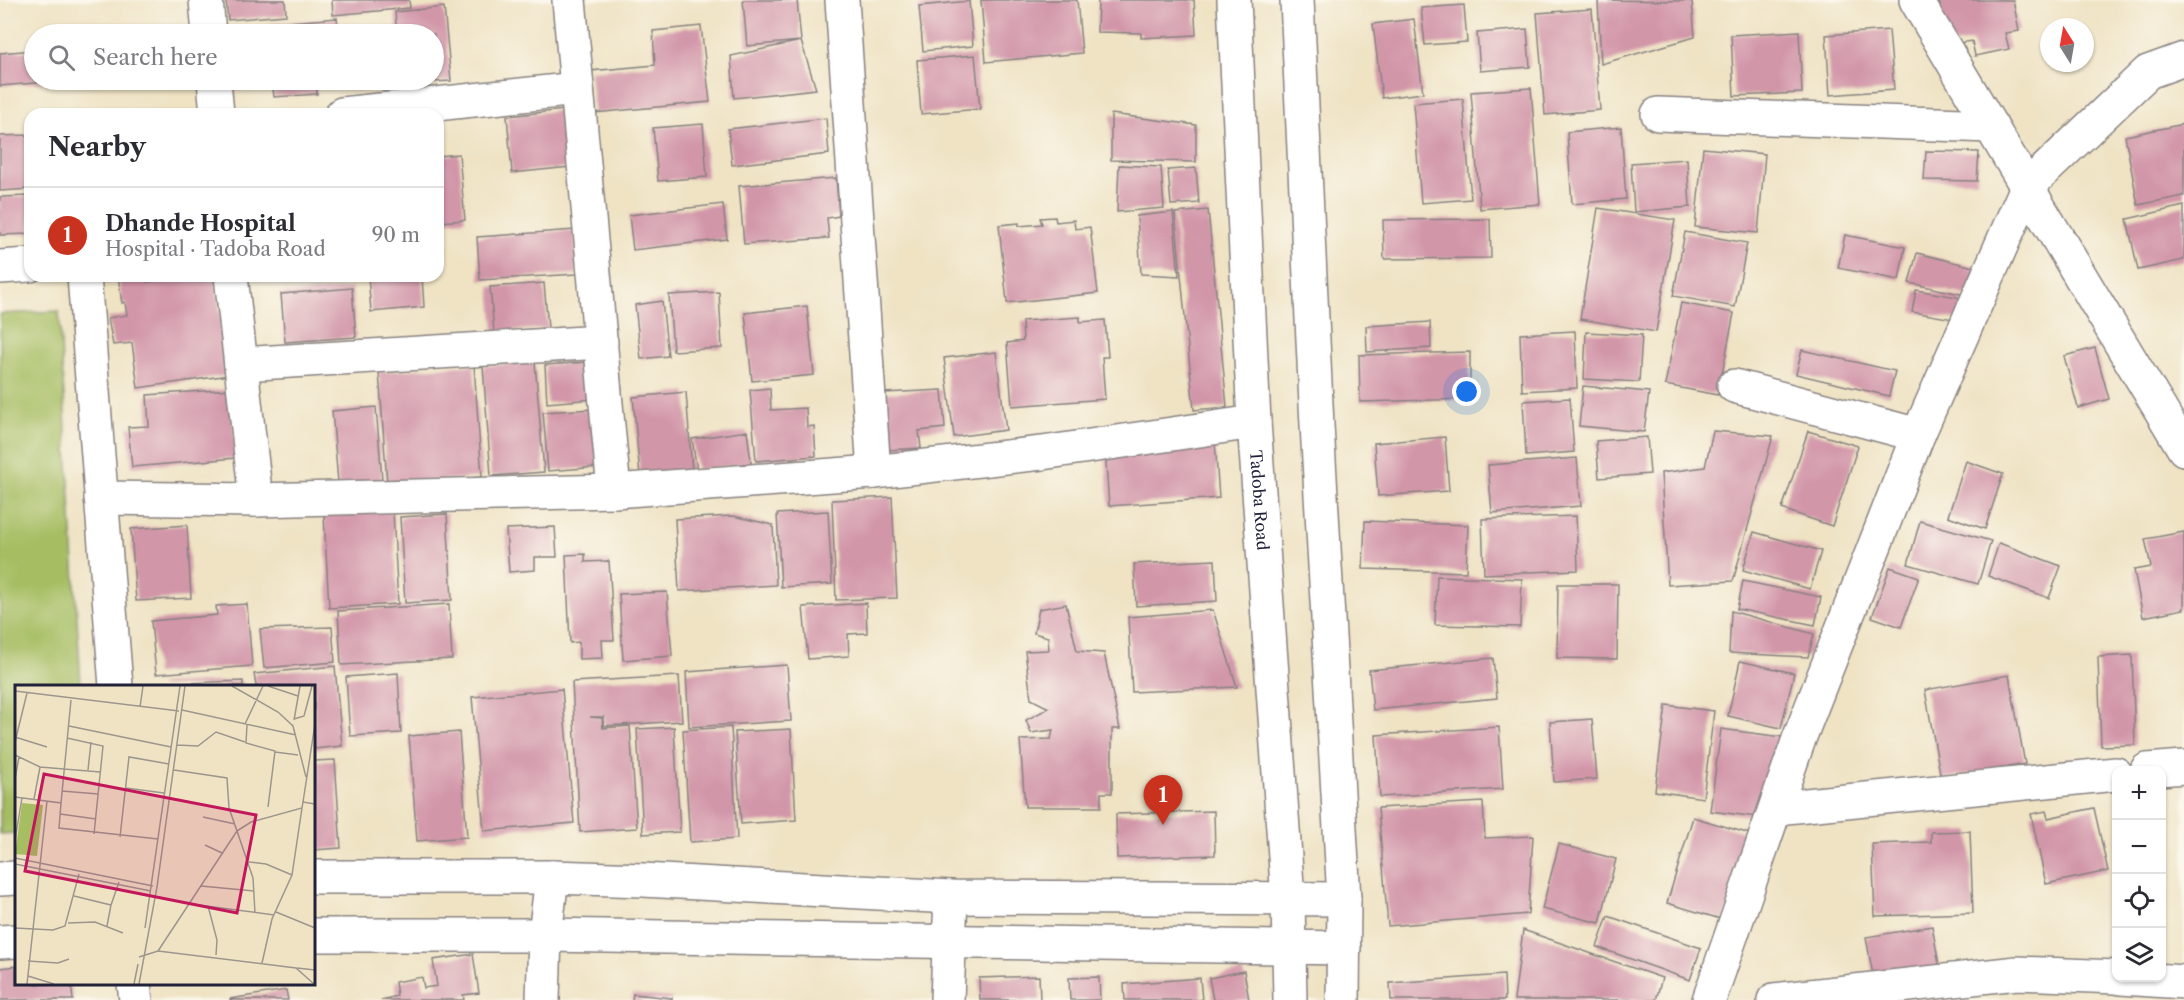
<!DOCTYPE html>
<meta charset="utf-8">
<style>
body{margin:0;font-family:"Libre Caslon Text",serif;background:#f2f2f3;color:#2b2b33}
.controls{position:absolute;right:18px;bottom:18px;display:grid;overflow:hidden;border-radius:12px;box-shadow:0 2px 4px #0004}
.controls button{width:54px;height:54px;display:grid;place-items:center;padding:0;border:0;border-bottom:2px solid #e1e1e2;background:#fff;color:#2b2b33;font:30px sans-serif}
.compass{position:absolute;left:2040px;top:18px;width:54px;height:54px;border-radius:50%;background:#fff;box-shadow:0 2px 4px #0004;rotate:349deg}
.you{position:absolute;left:1467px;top:392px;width:21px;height:21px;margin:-15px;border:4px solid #fff;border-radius:50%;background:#1a73e8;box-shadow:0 0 0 9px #1a73e833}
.badge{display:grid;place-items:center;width:39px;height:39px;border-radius:50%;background:#c8321e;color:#fff;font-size:20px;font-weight:700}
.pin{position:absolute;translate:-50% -50px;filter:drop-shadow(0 2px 3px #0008)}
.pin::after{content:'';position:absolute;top:32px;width:21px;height:18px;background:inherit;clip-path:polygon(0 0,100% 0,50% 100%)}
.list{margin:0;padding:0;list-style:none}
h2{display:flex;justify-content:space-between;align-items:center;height:78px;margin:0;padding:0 24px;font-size:26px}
h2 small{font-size:20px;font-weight:400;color:#7c7c81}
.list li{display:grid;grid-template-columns:39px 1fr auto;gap:18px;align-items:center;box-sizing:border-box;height:96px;padding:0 24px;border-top:2px solid #e1e1e2}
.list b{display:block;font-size:22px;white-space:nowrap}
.list p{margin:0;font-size:20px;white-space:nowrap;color:#7c7c81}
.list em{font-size:20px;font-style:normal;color:#7c7c81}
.icon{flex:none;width:33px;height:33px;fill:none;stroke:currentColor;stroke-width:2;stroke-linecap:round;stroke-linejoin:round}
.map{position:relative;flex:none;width:2184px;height:1000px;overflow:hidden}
.search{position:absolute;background:#fff;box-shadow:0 2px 4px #0004;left:24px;top:24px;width:420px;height:66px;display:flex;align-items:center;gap:15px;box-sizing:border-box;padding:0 21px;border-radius:33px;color:#7c7c81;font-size:22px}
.panel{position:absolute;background:#fff;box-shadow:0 2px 4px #0004;left:24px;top:108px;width:420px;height:174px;border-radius:18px}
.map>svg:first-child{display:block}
.green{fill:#a6bd62;stroke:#64704e;stroke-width:1.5}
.building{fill:#d296a9}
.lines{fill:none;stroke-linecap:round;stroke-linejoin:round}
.minor-casing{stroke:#888280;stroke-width:36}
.tertiary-casing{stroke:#888280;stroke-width:36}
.primary-casing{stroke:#888280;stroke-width:36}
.minor{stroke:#fff;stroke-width:33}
.tertiary{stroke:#fff;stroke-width:33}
.primary{stroke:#fff;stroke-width:33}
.labels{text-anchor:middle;stroke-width:6;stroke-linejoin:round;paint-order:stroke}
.street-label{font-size:16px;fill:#22223b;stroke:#fbf7ec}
.inset-road{fill:none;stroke:#9d968d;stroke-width:1.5}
.view{fill:#c2185b;fill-opacity:0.15;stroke:#c2185b;stroke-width:3}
.inset-edge{fill:none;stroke:#22223b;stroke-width:3}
</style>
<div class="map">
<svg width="2184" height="1000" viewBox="0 0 2184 1000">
<rect width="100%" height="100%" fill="#fbf7ec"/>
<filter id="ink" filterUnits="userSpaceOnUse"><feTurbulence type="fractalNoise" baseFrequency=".0167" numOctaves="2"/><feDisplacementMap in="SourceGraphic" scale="12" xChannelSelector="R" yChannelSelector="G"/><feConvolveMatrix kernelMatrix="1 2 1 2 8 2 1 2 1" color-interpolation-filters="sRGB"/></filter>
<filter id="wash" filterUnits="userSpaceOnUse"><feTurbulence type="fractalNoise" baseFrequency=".008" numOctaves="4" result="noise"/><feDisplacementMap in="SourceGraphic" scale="24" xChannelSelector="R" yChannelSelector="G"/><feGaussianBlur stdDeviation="1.35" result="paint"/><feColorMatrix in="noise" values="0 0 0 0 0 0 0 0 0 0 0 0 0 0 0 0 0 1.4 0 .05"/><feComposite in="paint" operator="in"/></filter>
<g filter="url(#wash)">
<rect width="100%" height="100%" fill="#efe3c4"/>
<!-- green -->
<path class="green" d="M59 311 81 686H16V833L0 834V314Z"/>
<g id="blocks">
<!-- building -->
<g class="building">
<path d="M226 0H285L286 15 228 20Z"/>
<path d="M332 0H409L410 8 333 15Z"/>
<path d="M743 0H797L801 41 816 89 734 98 731 56 801 41 747 46Z"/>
<path d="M981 0H1077L1082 53 986 62Z"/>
<path d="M1098 0H1194L1196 35 1141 38V33L1097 32Z"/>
<path d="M1598 0 1692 1 1695 37 1601 64Z"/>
<path d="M1939 0H2013L2019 31 2005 33 2009 49 1975 56 1972 41 1948 45Z"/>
<path d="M969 1 973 46 923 51 919 6Z"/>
<path d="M1464 5 1467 42 1425 45 1421 8Z"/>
<path d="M444 7 451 81 416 83 417 98 402 100 400 80H434V34H397L395 12Z"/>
<path d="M1592 9 1600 110 1545 115 1537 13Z"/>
<path d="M337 18 339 34H268L267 24Z"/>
<path d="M1414 19 1423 93 1382 98 1373 24Z"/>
<path d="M701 26 710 102 594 113 590 71 655 65 653 31Z"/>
<path d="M1527 29 1530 67 1480 71 1477 33Z"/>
<path d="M1889 30 1894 90 1830 95 1826 35Z"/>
<path d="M1799 31 1802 93 1734 96 1731 35Z"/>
<path d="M34 50V80H59V81L0 86V53Z"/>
<path d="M975 55 980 109 921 114 917 60Z"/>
<path d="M272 80H316L317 94 274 97Z"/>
<path d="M1531 88 1540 204 1480 209 1471 92Z"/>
<path d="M1463 99 1471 199 1421 203 1413 103Z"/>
<path d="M584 108 590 165 512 173 507 116Z"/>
<path d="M1111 114 1196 125V162L1111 160Z"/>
<path d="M826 118 829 154 732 165 728 129Z"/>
<path d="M703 124 707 177 658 181 653 128Z"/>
<path d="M2184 124V196L2138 205 2125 136Z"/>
<path d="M1621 127 1626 199 1572 204 1567 132Z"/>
<path d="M30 135V189L0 191V136Z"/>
<path d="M1703 148 1765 154 1758 233 1695 227Z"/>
<path d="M1926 151 1979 152 1977 181 1924 180Z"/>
<path d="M459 154 465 220 438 222V156Z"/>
<path d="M1687 159 1690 207 1634 212 1631 163Z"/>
<path d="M1119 165 1161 167 1164 208 1117 212Z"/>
<path d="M1196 168 1199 203 1171 205 1168 170Z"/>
<path d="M836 178 839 216 827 218 829 238 744 244 739 186Z"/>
<path d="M30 196V234L0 235V197Z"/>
<path d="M723 204 727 239 633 250 629 215Z"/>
<path d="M2184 206V260L2138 270 2127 219Z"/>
<path d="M1598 208 1675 220 1656 332 1580 319Z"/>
<path d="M1208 210 1227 407 1194 410 1175 213Z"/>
<path d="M1173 212 1179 276 1141 274 1137 216Z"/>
<path d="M1055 217 1056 222 1074 220 1075 229 1090 227 1098 293 1007 303 999 225 1019 223V226L1042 224 1040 218Z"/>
<path d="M1490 219 1491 258 1384 259 1383 220Z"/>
<path d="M575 230 577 274 480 280 477 237Z"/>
<path d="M1685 232 1747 243 1735 307 1673 296Z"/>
<path d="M1845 235 1905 247 1899 280 1838 268Z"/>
<path d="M1917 253 1982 269 1975 297 1909 283Z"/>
<path d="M118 276H146L147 282 189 276H215L229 375 138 388 132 343 113 345 108 318 127 315 125 302 122 303Z"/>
<path d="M368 276H422L424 307 371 312Z"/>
<path d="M544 283 548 328 494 332 490 287Z"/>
<path d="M352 288 356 337 285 342 281 294Z"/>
<path d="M1916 290 1963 298 1959 320 1912 312Z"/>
<path d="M719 292 722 348 673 351 669 295Z"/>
<path d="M662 301 668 356 641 359 635 305Z"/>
<path d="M1681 303 1734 313 1718 395 1665 385Z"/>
<path d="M807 306 814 375 752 381 745 313Z"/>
<path d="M1080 317V322L1105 320 1108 357H1102L1105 399 1012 406 1007 343 1023 341 1022 321Z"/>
<path d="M1430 322 1431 348 1367 352 1366 326Z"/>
<path d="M1575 331 1577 388 1522 391 1520 334Z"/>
<path d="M1586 332 1642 335 1639 382 1584 379Z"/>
<path d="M2095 348 2109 399 2078 408 2064 356Z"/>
<path d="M1802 350 1895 371 1889 396 1796 374Z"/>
<path d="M996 352 1006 430 954 437 944 358Z"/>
<path d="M1470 352V399L1360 402 1359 355Z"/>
<path d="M603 361 606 398 547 403 545 365Z"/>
<path d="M535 362 544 472 491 476 483 366Z"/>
<path d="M474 365 482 477 387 484 379 372Z"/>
<path d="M1583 386 1649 392 1644 432 1579 426Z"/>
<path d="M770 388 771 410 806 408 807 427 814 426 816 456 756 461 750 390Z"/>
<path d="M231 389 236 458 132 467 128 427 149 426 147 395Z"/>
<path d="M942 390 945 428 919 431 921 448 887 450 884 393Z"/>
<path d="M686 392 692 471 640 476 633 397Z"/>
<path d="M1570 398 1574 452 1526 456 1523 401Z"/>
<path d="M376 407 383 491 339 494 332 411Z"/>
<path d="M594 409 598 467 548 471 543 412Z"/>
<path d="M747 431 751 463 697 470 692 439Z"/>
<path d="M1713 431 1773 436 1733 581 1668 585 1661 473 1705 467Z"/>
<path d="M1808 431 1858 446 1832 526 1782 509Z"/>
<path d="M1445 437 1449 491 1378 496 1374 443Z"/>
<path d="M1647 437 1650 474 1599 478 1596 441Z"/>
<path d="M1215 441 1219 498 1109 506 1105 449Z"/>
<path d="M1577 458 1581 506 1492 513 1488 465Z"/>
<path d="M1966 461 2003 474 1985 529 1948 516Z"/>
<path d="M892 497 897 598 836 600 832 500Z"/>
<path d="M393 511 398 604 329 608 324 515Z"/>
<path d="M828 511 832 584 781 587 777 514Z"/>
<path d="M447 514 452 600 405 603 400 517Z"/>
<path d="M733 516 773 525 776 585 679 591 675 519Z"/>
<path d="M1576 516 1578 570 1484 574 1482 519Z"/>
<path d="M1365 521 1468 525 1466 572 1363 569Z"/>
<path d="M1920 521 1991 541 1978 584 1908 564Z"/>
<path d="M187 525 191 598 136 601 131 529Z"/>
<path d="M555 527 557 557H535V570L509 572 506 529Z"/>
<path d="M1754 532 1821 551 1810 589 1743 570Z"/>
<path d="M2184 532V609L2143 617 2134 570 2151 567 2145 539Z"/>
<path d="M1999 543 2061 566 2049 598 1988 576Z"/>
<path d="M585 554V562L609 561 614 640H602L603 658 579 659V642L570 643 566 555Z"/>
<path d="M1215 560 1217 601 1136 606 1134 564Z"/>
<path d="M1890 567 1919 577 1901 627 1872 617Z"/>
<path d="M1437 576 1522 579 1520 627 1435 625Z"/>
<path d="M1743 581 1821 597 1815 625 1737 609Z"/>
<path d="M1558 584H1618L1617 659 1557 658Z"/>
<path d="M667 592 672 656 623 660 619 594Z"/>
<path d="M866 603 867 633 848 634 849 656 808 659 803 607Z"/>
<path d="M247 604 252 666 156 674 151 621 217 615 216 606Z"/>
<path d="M449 604 452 659 341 665 338 611Z"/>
<path d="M1066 604 1077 651 1104 653 1120 729H1112V793H1101V807H1025L1020 740 1051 739 1053 730 1031 733 1026 720 1049 708 1031 699 1025 651 1049 650 1048 637 1034 633 1039 609Z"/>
<path d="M1213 610 1237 687 1132 692 1128 617Z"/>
<path d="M1731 611 1814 634 1808 657 1729 653Z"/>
<path d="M332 627 335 662 264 668 260 629Z"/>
<path d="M2132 655 2135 745 2101 746 2098 657Z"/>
<path d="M1493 658 1497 698 1373 710 1369 670Z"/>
<path d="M1740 661 1794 673 1781 728 1728 716Z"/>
<path d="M787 665 791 721 689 727 686 672Z"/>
<path d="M335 666 342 746 314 749V686H256L254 674Z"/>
<path d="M398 673 401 733 350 736 346 677Z"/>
<path d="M2009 675 2025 764 1941 779 1925 690Z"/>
<path d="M679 676 682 721 604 726V717H590L602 718 603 728 630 726 637 828 580 832 572 682Z"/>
<path d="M243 681V686H160V684Z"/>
<path d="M562 689 574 823 484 831 472 697Z"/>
<path d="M1666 705 1714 711 1703 798 1655 791Z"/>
<path d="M1592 719 1597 779 1554 782 1550 722Z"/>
<path d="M674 727 680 832 643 834 637 729Z"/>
<path d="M731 727 737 839 690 842 683 730Z"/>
<path d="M1499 727 1503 789 1380 797 1376 735Z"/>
<path d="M791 729 796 820 741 824 735 732Z"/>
<path d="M1721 729 1782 737 1758 817 1710 811Z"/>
<path d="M459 732 467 837 417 841 409 736Z"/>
<path d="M335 760 341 848 314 850V761Z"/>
<path d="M1483 802 1485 838 1533 836 1528 914 1388 926 1378 808Z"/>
<path d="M2094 808 2108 871 2046 884 2031 814 2046 811 2048 818Z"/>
<path d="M1214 811 1215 855 1117 858 1116 814Z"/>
<path d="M1693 817 1750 834 1724 920 1667 903Z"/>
<path d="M1970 831 1973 913 1875 916 1872 844 1931 842V832Z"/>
<path d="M1559 844 1616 859 1600 923 1542 909Z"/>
<path d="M1608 916 1701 948 1690 980 1597 947Z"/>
<path d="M1932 926 1940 970 1874 981 1866 937Z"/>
<path d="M1523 930 1662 978 1656 1000H1514Z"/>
<path d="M473 954 479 993 463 995 464 1000H381L397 996 395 982 422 977 424 988 437 986 433 960Z"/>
<path d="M16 966V984H71L73 1000H0V968Z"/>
<path d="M1244 971 1249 1000H1213L1209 978Z"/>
<path d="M1504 975 1505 1000H1391L1390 983Z"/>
<path d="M1039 976 1040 1000H980L979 978Z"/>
<path d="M1099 977 1100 1000H1070L1069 978Z"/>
<path d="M1200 978 1202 1000H1125L1124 984Z"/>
<path d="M286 990 288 1000H230V999Z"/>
<path d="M633 994 672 998V1000H632Z"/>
</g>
</g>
</g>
<g filter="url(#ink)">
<use href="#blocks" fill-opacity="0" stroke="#888280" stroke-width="1.5"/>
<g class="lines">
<defs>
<g id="minor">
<path d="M206 0 209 34"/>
<path d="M569 0 614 491"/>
<path d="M842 0 874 472"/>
<path d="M1916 0 2027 187 2148 72 2184 59"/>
<path d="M214 80 217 114"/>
<path d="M342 114 577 89"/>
<path d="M1658 114 1991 126"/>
<path d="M2027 187 2184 449"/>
<path d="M0 267 30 265"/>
<path d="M84 276 116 686"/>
<path d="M231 276 256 500 614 491 874 472 1042 453 1254 422"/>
<path d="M241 364 601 342"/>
<path d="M1734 386 1918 435"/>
<path d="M101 498 256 500"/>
<path d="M2147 770 2184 767"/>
<path d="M1776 808 2116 774"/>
<path d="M2121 978 2184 982"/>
<path d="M134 984 136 1000"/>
<path d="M543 1000 545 935 552 877"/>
<path d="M947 1000 951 897"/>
<path d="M1709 1000 1799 739 1918 435 2027 187"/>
<path d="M1774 1000 2017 973 2116 977"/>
</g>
<g id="tertiary">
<path d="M314 877H552L643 880 951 897 1344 899"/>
<path d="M0 879 16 878"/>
<path d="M314 935H545L1344 948"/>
<path d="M0 942 16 941"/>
</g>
<g id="primary">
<path id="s1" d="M1234 0 1254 422 1288 899 1290 1000"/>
<path d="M1297 0 1317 425 1344 899 1343 1000"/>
</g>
</defs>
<!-- minor casing -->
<use href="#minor" class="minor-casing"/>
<!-- tertiary casing -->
<use href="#tertiary" class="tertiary-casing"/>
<!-- primary casing -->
<use href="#primary" class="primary-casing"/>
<!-- minor -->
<use href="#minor" class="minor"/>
<!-- tertiary -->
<use href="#tertiary" class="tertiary"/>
<!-- primary -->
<use href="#primary" class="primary"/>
</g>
</g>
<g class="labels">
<!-- street labels -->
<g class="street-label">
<text dy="6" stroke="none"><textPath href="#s1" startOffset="501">Tadoba Road</textPath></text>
</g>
</g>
<!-- overview -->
<g transform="translate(15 685)">
<rect width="300" height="300" fill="#efe3c4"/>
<path d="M7 118 28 120 22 171 0 169Z" fill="#a6bd62"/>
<path class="inset-road" d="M217 1 263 27 278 41 291 92M253 1 283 11M0 6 164 26M125 22 128 1M167 25 281 50M279 34 289 31 297 1M279 35 285 1M230 39 248 1M232 40 231 58 260 66 253 122M54 41 156 62M0 52 32 62M52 53 88 61 79 149M0 57 12 8M162 60 183 61 201 47 230 57M260 67 283 70M0 70 25 82 85 87M73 85 76 57M159 85 212 93 214 123 222 146 236 137 287 123 288 117 300 119M0 94 4 72M111 103 149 108M47 106 83 109M0 112 46 118 44 143 143 154M19 114 25 82M288 117 300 39M46 118 56 15M45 129 81 134M188 132 220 139M222 146 238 193 240 228M105 152 114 72 154 79M0 155 7 113M190 160 207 168M0 173 138 201M234 177 251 179 277 190M0 179 136 206M186 201 239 206M59 211 96 220 104 197M176 219 259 230M193 221 202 255 201 270M261 227 300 243M53 238 80 237 108 248M92 241 96 220M0 243 38 245 50 241 64 189M130 243 165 1M143 266 222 146M124 272 143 266 281 283 299 299M13 276 43 278 54 274M247 278 257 234 277 190 287 123M282 283 300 285M13 291 39 299M12 299 32 116M119 299 123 279M124 299 142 202 170 1"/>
<path class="view" d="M29 89 241 130 222 228 10 186Z"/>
<rect width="300" height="300" class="inset-edge"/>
</g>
</svg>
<div class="controls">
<button>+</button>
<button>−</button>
<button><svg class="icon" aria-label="locate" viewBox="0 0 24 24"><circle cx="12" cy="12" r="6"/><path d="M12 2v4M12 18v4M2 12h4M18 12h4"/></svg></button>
<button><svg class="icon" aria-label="layers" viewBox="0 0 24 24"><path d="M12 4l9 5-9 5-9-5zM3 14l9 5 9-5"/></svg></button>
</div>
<svg class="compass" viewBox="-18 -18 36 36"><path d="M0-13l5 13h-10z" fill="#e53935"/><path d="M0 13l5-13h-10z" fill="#7c7c81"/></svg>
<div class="you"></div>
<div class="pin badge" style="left:1163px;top:825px">1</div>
<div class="search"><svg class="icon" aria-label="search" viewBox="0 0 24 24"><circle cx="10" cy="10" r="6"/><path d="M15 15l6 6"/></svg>Search here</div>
<section class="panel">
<h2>Nearby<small></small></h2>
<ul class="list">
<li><span class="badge">1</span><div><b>Dhande Hospital</b><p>Hospital · Tadoba Road</p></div><em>90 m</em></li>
</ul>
</section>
</div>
